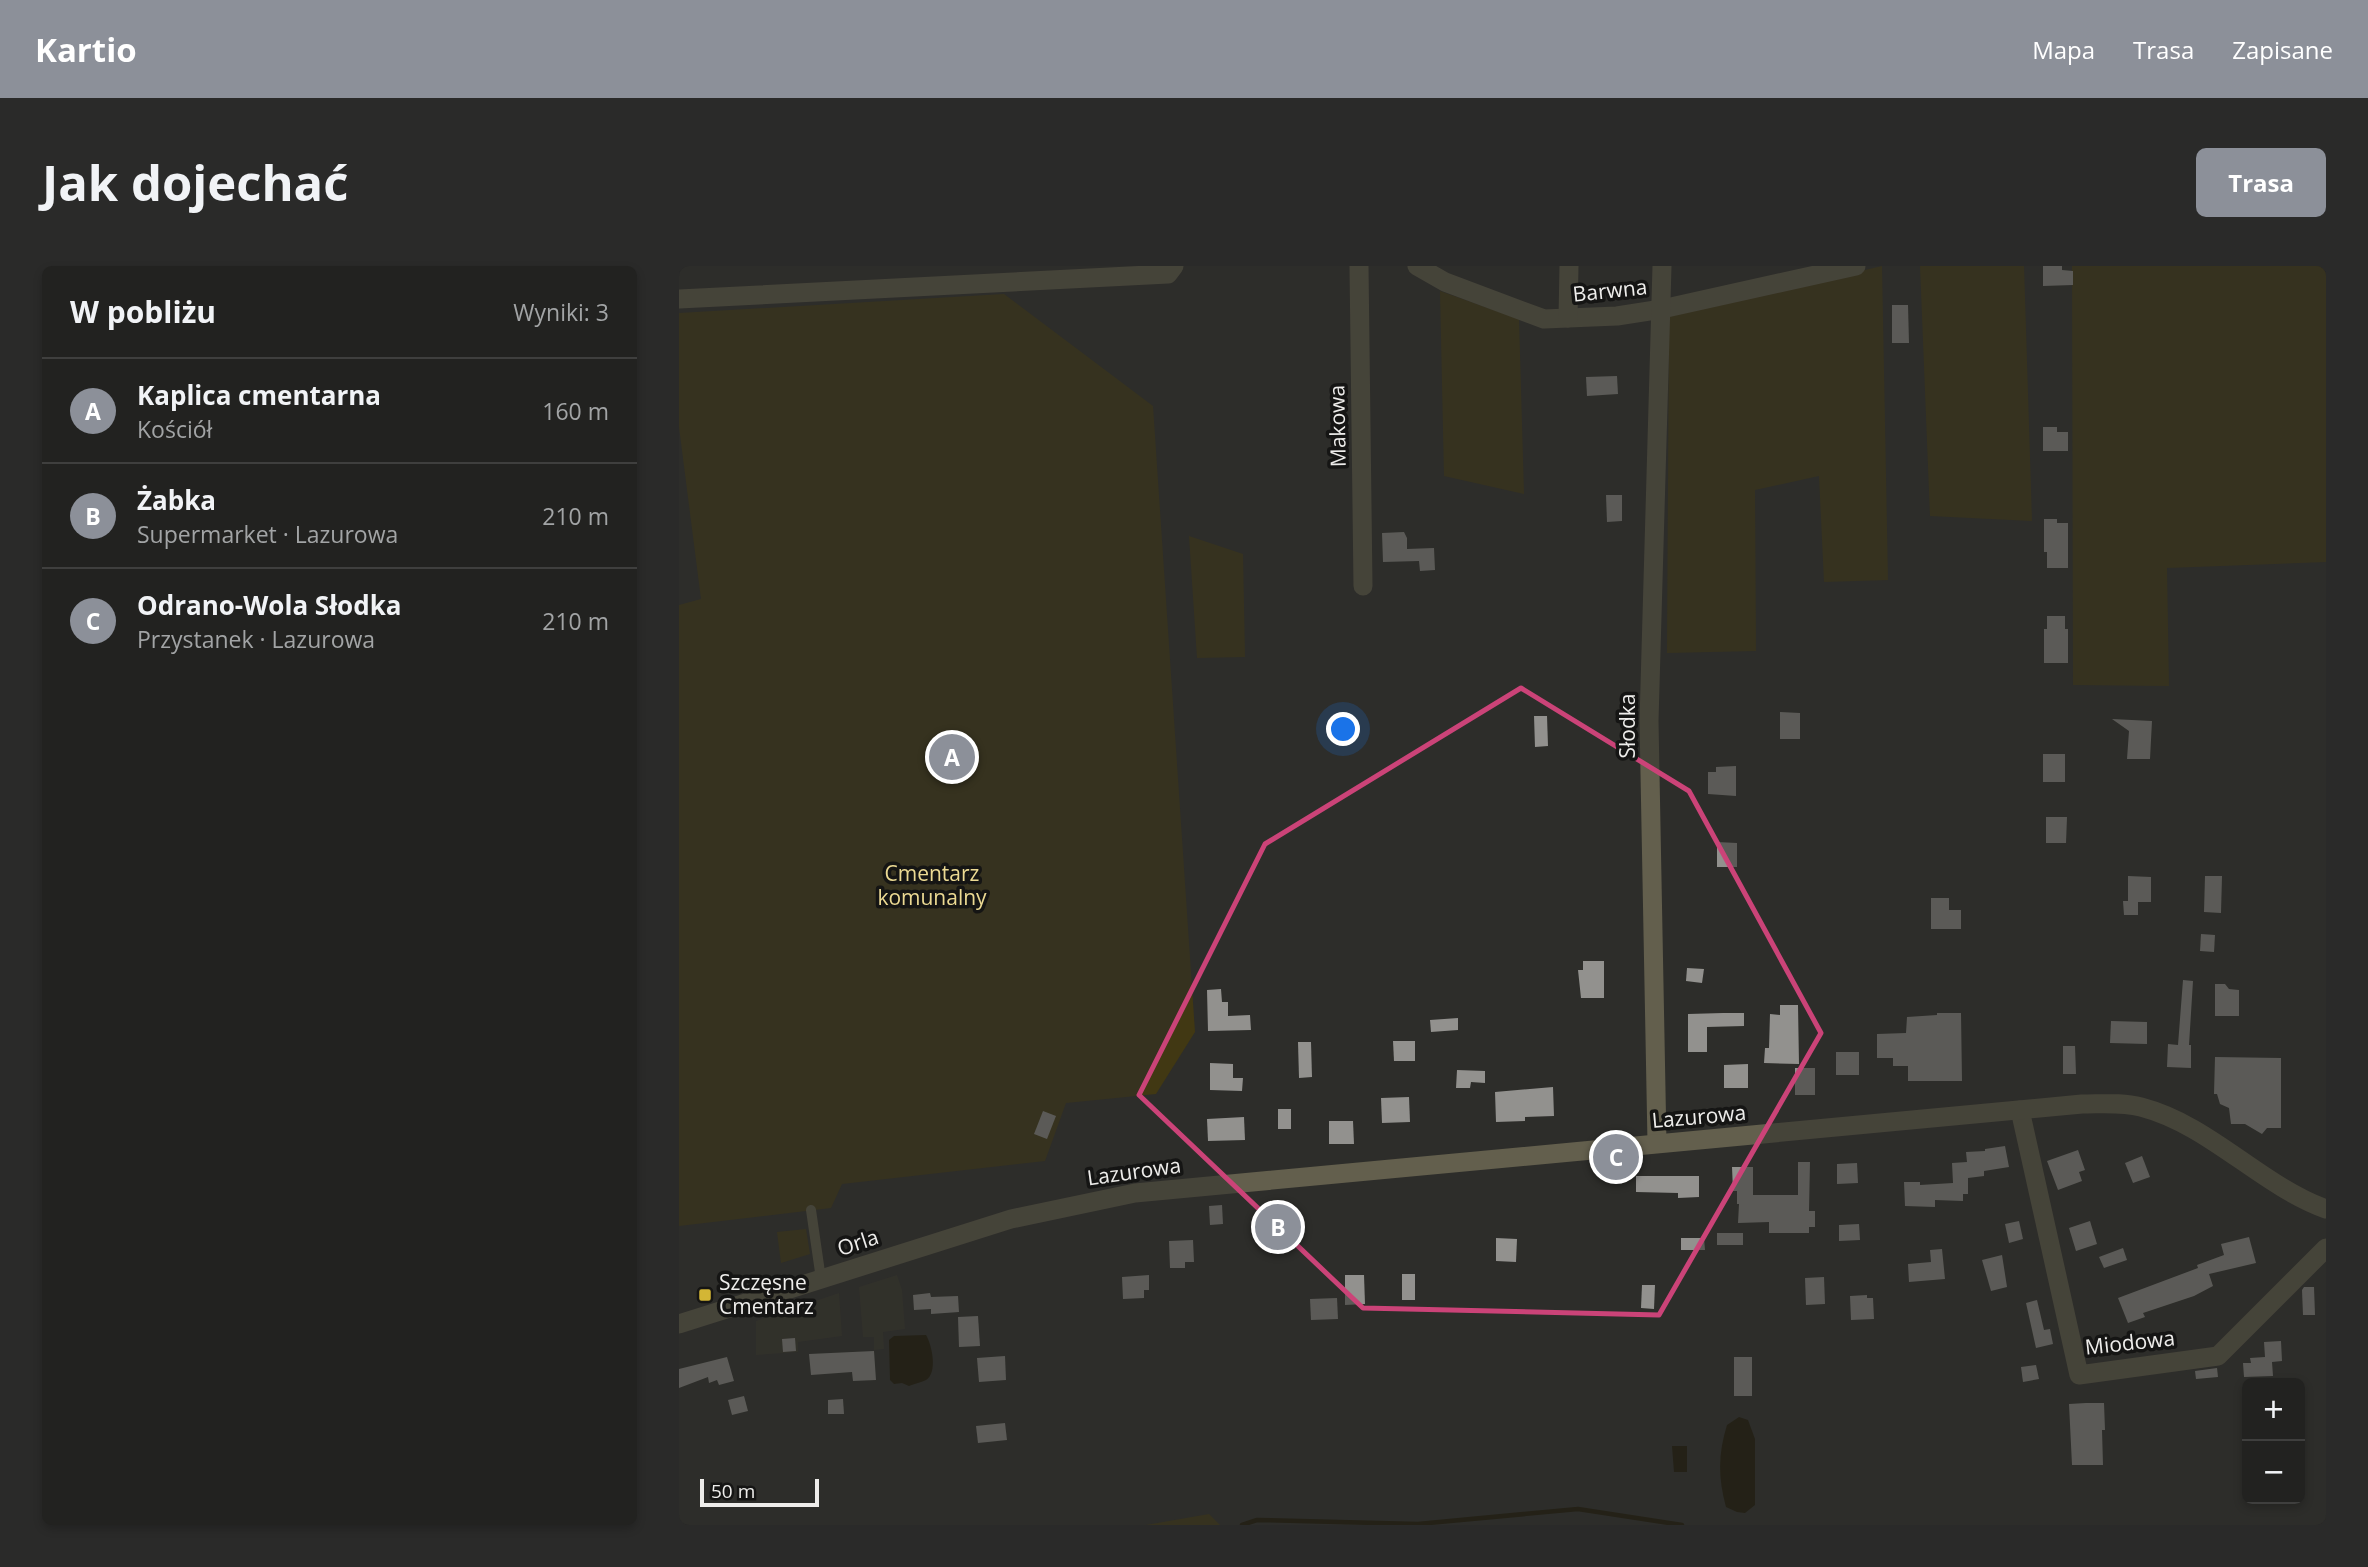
<!DOCTYPE html>
<html lang="pl">
<meta charset="utf-8">
<style>
body{margin:0;font-family:"Open Sans",sans-serif;background:#2a2a29;color:#f1f3f6}
.controls{position:absolute;right:21px;bottom:21px;display:grid;overflow:hidden;border-radius:10px;box-shadow:0 4px 10px #0003}
.controls button{width:63px;height:63px;display:grid;place-items:center;padding:0;border:0;border-bottom:2px solid #3f3f3e;background:#222220;color:#f1f3f6;font:35px sans-serif}
.scale{position:absolute;left:21px;bottom:18px;width:119px;box-sizing:border-box;padding-left:7px;border:4px solid #eeedeb;border-top:0;font-size:19px;line-height:24px;white-space:nowrap;color:#eeedeb;-webkit-text-stroke:5px #151514;paint-order:stroke}
.you{position:absolute;left:665px;top:464px;width:24px;height:24px;margin:-18px;border:5px solid #fff;border-radius:50%;background:#1a73e8;box-shadow:0 0 0 10px #1a73e833}
.badge{display:grid;place-items:center;width:46px;height:46px;border-radius:50%;background:#8c9099;color:#fff;font-size:23px;font-weight:700}
.pin{position:absolute;translate:-50% -50%;border:4px solid #fff;box-shadow:0 2px 7px #0006}
.list{margin:0;padding:0;list-style:none}
h2{display:flex;justify-content:space-between;align-items:center;height:91px;margin:0;padding:0 28px;font-size:30px}
h2 small{font-size:23px;font-weight:400;color:#a2a4a5}
.list li{display:grid;grid-template-columns:46px 1fr auto;gap:21px;align-items:center;box-sizing:border-box;height:105px;padding:0 28px;border-top:2px solid #3f3f3e}
.list b{display:block;font-size:26px;white-space:nowrap}
.list p{margin:0;font-size:23px;white-space:nowrap;color:#a2a4a5}
.list em{font-size:23px;font-style:normal;color:#a2a4a5}
.map{position:relative;flex:none;width:1647px;height:1259px;overflow:hidden;border-radius:10px}
header{display:flex;align-items:center;gap:42px;box-sizing:border-box;height:98px;padding:0 35px;background:#8c9099;color:#fff}
header strong{font-size:33px}
nav{display:flex;gap:38px;margin-inline-start:auto;font-size:24px}
.intro{display:flex;align-items:center;justify-content:space-between;box-sizing:border-box;height:168px;padding:0 42px}
h1{margin:0;font-size:49px}
.button{padding:18px 32px;border-radius:10px;background:#8c9099;color:#fff;font-size:24px;font-weight:700}
main{display:flex;gap:42px;padding:0 42px}
aside{flex:1;background:#222220;border-radius:10px;box-shadow:0 4px 10px #0003}
.map>svg:first-child{display:block}
.built{fill:#37352c}
.green{fill:#413813}
.water{fill:#191301}
.lines{fill:none;stroke-linecap:round;stroke-linejoin:round}
.stream{stroke:#191301;stroke-width:4.5}
.building{fill:#92918e}
.service{stroke:#635f4d;stroke-width:10}
.minor{stroke:#635f4d;stroke-width:19}
.tertiary{stroke:#635f4d;stroke-width:19}
.marked{fill:none;stroke:#cb4378;stroke-width:5;stroke-linejoin:round}
.poi-dot{fill:#d3b635;stroke:#151514;stroke-width:2.5}
.labels{text-anchor:middle;stroke-width:7;stroke-linejoin:round;paint-order:stroke}
.street-label{font-size:21px;fill:#eeedeb;stroke:#151514}
.park-label{font-size:21px;fill:#ecda93;stroke:#151514}
.poi-label{font-size:21px;fill:#eeedeb;stroke:#151514;text-anchor:start}
</style>
<header>
<strong>Kartio</strong>
<nav><a>Mapa</a><a>Trasa</a><a>Zapisane</a></nav>
</header>
<div class="intro"><h1>Jak dojechać</h1><a class="button">Trasa</a></div>
<main>
<aside>
<h2>W pobliżu<small>Wyniki: 3</small></h2>
<ul class="list">
<li><span class="badge">A</span><div><b>Kaplica cmentarna</b><p>Kościół</p></div><em>160 m</em></li>
<li><span class="badge">B</span><div><b>Żabka</b><p>Supermarket · Lazurowa</p></div><em>210 m</em></li>
<li><span class="badge">C</span><div><b>Odrano-Wola Słodka</b><p>Przystanek · Lazurowa</p></div><em>210 m</em></li>
</ul>
</aside>
<div class="map">
<svg width="1647" height="1259" viewBox="0 0 1647 1259">
<rect width="100%" height="100%" fill="#2d2d2a"/>
<!-- built -->
<g class="built">
<path d="M218 1009 223 1024 226 1063 204 1066 205 1083 195 1084V1071H184L180 1021Z"/>
<path d="M160 1027 163 1070 119 1076V1086L77 1089V1055Z"/>
</g>
<!-- green -->
<g class="green">
<path d="M1203 0 1209 314 1145 316 1140 210 1076 224 1077 385 988 387 990 50Z"/>
<path d="M1241 0H1345L1353 255 1251 250Z"/>
<path d="M1393 0H1647V296L1488 302 1490 420 1394 419Z"/>
<path d="M761 25 840 53 845 228 765 210Z"/>
<path d="M325 28 474 140 516 766 477 828 387 837 366 895 163 918 152 942 0 960V339L22 333 0 161V47Z"/>
<path d="M510 270 564 288 566 391 518 392Z"/>
<path d="M127 963 131 988 102 997 98 966Z"/>
<path d="M530 1248 541 1259H467Z"/>
</g>
<!-- water -->
<g class="water">
<path d="M247 1069C253 1079 259 1107 247 1114 243 1116 235 1118 230 1120L223 1117 215 1118 211 1114 210 1074 215 1070Z"/>
<path d="M1060 1151 1069 1154 1076 1173V1239L1066 1247 1058 1246 1047 1241C1039 1212 1039 1188 1048 1159Z"/>
<path d="M993 1180H1008V1206H995Z"/>
</g>
<g class="lines">
<!-- stream -->
<path class="stream" d="M563 1259 578 1254 739 1258 899 1243 1003 1259"/>
</g>
<!-- building -->
<g class="building">
<path d="M1364 0H1383V4L1394 5V19L1364 20Z"/>
<path d="M1213 39H1229L1230 77H1213Z"/>
<path d="M938 110 939 128 908 130 907 111Z"/>
<path d="M1364 161H1378V166H1389V185H1364Z"/>
<path d="M927 229H943V255L928 256Z"/>
<path d="M1365 253H1378V257H1389V302H1368V286H1365Z"/>
<path d="M725 266 728 272V283L755 282 756 304 741 305 740 295 704 296 703 267Z"/>
<path d="M1368 350H1386V363H1389V397H1365V363H1368Z"/>
<path d="M1101 446 1121 447V473H1101Z"/>
<path d="M855 450H868L869 480 856 481Z"/>
<path d="M1433 453 1473 455 1471 493H1448L1450 465Z"/>
<rect x="1364" y="488" width="22" height="28"/>
<path d="M1057 500V530L1029 528V506H1037V501Z"/>
<path d="M1367 551H1388L1387 577H1367Z"/>
<path d="M1038 576 1058 577V601H1038Z"/>
<path d="M1449 610 1472 611V636H1459V649H1445L1444 635H1449Z"/>
<path d="M1526 610H1543L1542 647 1525 646Z"/>
<path d="M1252 632H1270V644H1282V663H1252Z"/>
<path d="M1522 668 1536 669 1535 686 1521 685Z"/>
<path d="M904 695H925V732H902L899 704H904Z"/>
<path d="M1008 702 1025 703 1023 717 1007 715Z"/>
<path d="M1504 714 1514 715 1510 779H1512V802L1488 801 1489 778 1499 779Z"/>
<path d="M1536 718H1546L1550 723 1560 724V750H1536Z"/>
<path d="M542 723 543 736H549V750L571 749 572 764 529 765 528 724Z"/>
<path d="M1101 739H1119L1120 798 1085 797 1086 782H1090L1091 748 1101 749Z"/>
<path d="M1044 747H1065V760L1028 761V786H1009V748Z"/>
<path d="M1258 747H1282L1283 815H1229V800H1214V792H1198V768L1227 767 1228 751 1258 749Z"/>
<path d="M779 752V764L752 766 751 754Z"/>
<path d="M1432 755 1468 756V778L1431 777Z"/>
<path d="M714 775H736V795H715Z"/>
<path d="M619 776H632L633 811 620 812Z"/>
<path d="M1384 780H1396L1397 808H1384Z"/>
<rect x="1157" y="786" width="23" height="23"/>
<path d="M1536 791 1602 792V862H1588L1583 868 1566 858H1552L1550 842 1541 838 1538 828H1535Z"/>
<path d="M531 797 554 798V812H564L563 825 531 824Z"/>
<path d="M1069 798V822H1045V799Z"/>
<rect x="1116" y="802" width="20" height="27"/>
<path d="M778 804 806 805V817L792 816 791 822H777Z"/>
<path d="M874 821 875 850 846 851V855L817 856 816 826Z"/>
<path d="M730 831 731 856 703 857 702 832Z"/>
<rect x="599" y="843" width="13" height="20"/>
<path d="M364 845 377 850 368 873 355 868Z"/>
<path d="M565 851 566 874 529 875 528 853Z"/>
<path d="M650 855H674L675 878H650Z"/>
<path d="M1326 880 1330 901 1305 905V910L1289 912V928H1284V935L1256 934V941L1226 940 1225 916H1241V919L1274 917 1273 897 1288 896 1287 886 1306 885V883Z"/>
<path d="M1399 884 1406 904 1400 906 1403 915 1379 924 1368 895Z"/>
<path d="M1463 890 1471 911 1454 917 1446 897Z"/>
<path d="M1119 896H1131L1130 945H1136V961H1130V967H1090V956L1059 957 1060 938H1058V925H1054L1053 901H1074V929H1119Z"/>
<path d="M1178 897 1179 917 1158 918V898Z"/>
<path d="M957 910H1020V931L999 932V927L957 926Z"/>
<path d="M543 939 544 958 531 959 530 940Z"/>
<path d="M589 955H617L616 983H589Z"/>
<path d="M1340 955 1344 973 1330 977 1326 958Z"/>
<path d="M1411 955 1418 978 1397 985 1390 962Z"/>
<path d="M1180 958 1181 974 1160 975V959Z"/>
<rect x="1038" y="967" width="26" height="12"/>
<path d="M1570 971 1577 997 1530 1008 1534 1020 1515 1030 1464 1047 1466 1051 1449 1057 1439 1032 1519 1002 1518 999 1545 989 1542 978Z"/>
<path d="M817 972 838 973 837 996 817 995Z"/>
<path d="M1002 972H1025L1026 984H1002Z"/>
<path d="M514 974 515 996H506V1002H491L490 975Z"/>
<path d="M1444 982 1448 994 1425 1002 1420 991Z"/>
<path d="M1263 983 1266 1013 1230 1016 1229 998 1252 996 1251 984Z"/>
<path d="M1323 989 1328 1021 1312 1025 1303 994Z"/>
<rect x="723" y="1008" width="13" height="26"/>
<path d="M470 1009V1024H465V1032L444 1033 443 1011Z"/>
<path d="M666 1009H685L686 1038 666 1039Z"/>
<path d="M1145 1011 1146 1038 1127 1039 1126 1012Z"/>
<path d="M963 1019H976L975 1043 962 1042Z"/>
<path d="M1625 1021H1635L1636 1049H1624L1623 1024Z"/>
<path d="M251 1027 252 1031 279 1030 280 1046 252 1048V1043L235 1044 234 1029Z"/>
<path d="M1188 1029V1032H1194L1195 1053 1172 1054 1171 1030Z"/>
<path d="M658 1032 659 1053 632 1054 631 1033Z"/>
<path d="M1358 1034 1365 1064 1371 1063 1374 1078 1357 1082 1347 1037Z"/>
<path d="M299 1050 301 1080 280 1081 279 1051Z"/>
<path d="M116 1072 117 1085 104 1086 103 1073Z"/>
<path d="M1602 1075 1603 1095 1593 1096 1594 1110 1565 1111 1564 1097H1572L1571 1092 1586 1091 1585 1076Z"/>
<path d="M195 1085 197 1114 174 1115 173 1106 132 1109 130 1088Z"/>
<path d="M326 1090 327 1114 300 1116 298 1092Z"/>
<path d="M48 1091 55 1115 40 1119 38 1114 30 1117 29 1111 0 1122V1103Z"/>
<rect x="1055" y="1091" width="18" height="39"/>
<path d="M1357 1099 1360 1113 1344 1116 1342 1101Z"/>
<path d="M1538 1102 1539 1111 1517 1113 1516 1105Z"/>
<path d="M65 1130 69 1145 53 1149 49 1134Z"/>
<path d="M164 1133 165 1148H149V1134Z"/>
<path d="M1407 1137H1425L1426 1164H1423L1424 1199H1393L1390 1138Z"/>
<path d="M326 1157 328 1174 299 1177 297 1160Z"/>
</g>
<g class="lines">
<!-- service -->
<path class="service" d="M132 944 142 1013"/>
<!-- minor -->
<g class="minor">
<path d="M680 0 684 320"/>
<path d="M738 0 766 16 865 53 938 50 983 43 1177 0"/>
<path d="M0 33 489 8 495 0"/>
<path d="M889 52 890 0"/>
<path d="M1341 844 1400 1109 1539 1090 1647 982"/>
<path d="M978 877 970 455 983 0"/>
</g>
<!-- tertiary -->
<path class="tertiary" d="M0 1058 332 953 456 927 1403 838C1423 838 1443 836 1462 841 1531 859 1581 919 1647 943"/>
</g>
<!-- marked area -->
<path d="M0 0H1647V1259H0ZM842 422 1010 525 1142 767 980 1049 684 1042 460 829 586 578Z" fill="#2d2d2a" fill-opacity=".55" fill-rule="evenodd"/>
<path class="marked" d="M842 422 1010 525 1142 767 980 1049 684 1042 460 829 586 578Z"/>
<!-- markers -->
<rect class="poi-dot" x="19" y="1022" width="14" height="14" rx="3.5"/>
<g class="labels">
<!-- street labels -->
<g class="street-label">
<text transform="translate(931 25) rotate(-6)" y="7">Barwna</text>
<text transform="translate(659 160) rotate(-91)" y="7">Makowa</text>
<text transform="translate(949 460) rotate(-90)" y="7">Słodka</text>
<text transform="translate(1020 851) rotate(-5)" y="7">Lazurowa</text>
<text transform="translate(455 906) rotate(-8)" y="7">Lazurowa</text>
<text transform="translate(179 977) rotate(-18)" y="7">Orla</text>
<text transform="translate(1451 1077) rotate(-6)" y="7">Miodowa</text>
</g>
<!-- park labels -->
<g class="park-label">
<text x="253" y="615">Cmentarz<tspan x="253" dy="24">komunalny</tspan></text>
</g>
<!-- poi labels -->
<g class="poi-label">
<text x="40" y="1024">Szczęsne<tspan x="40" dy="24">Cmentarz</tspan></text>
</g>
</g>
</svg>
<div class="controls">
<button>+</button>
<button>−</button>
</div>
<div class="scale">50 m</div>
<div class="you"></div>
<div class="pin badge" style="left:273px;top:491px">A</div>
<div class="pin badge" style="left:599px;top:961px">B</div>
<div class="pin badge" style="left:937px;top:891px">C</div>
</div>
</main>
